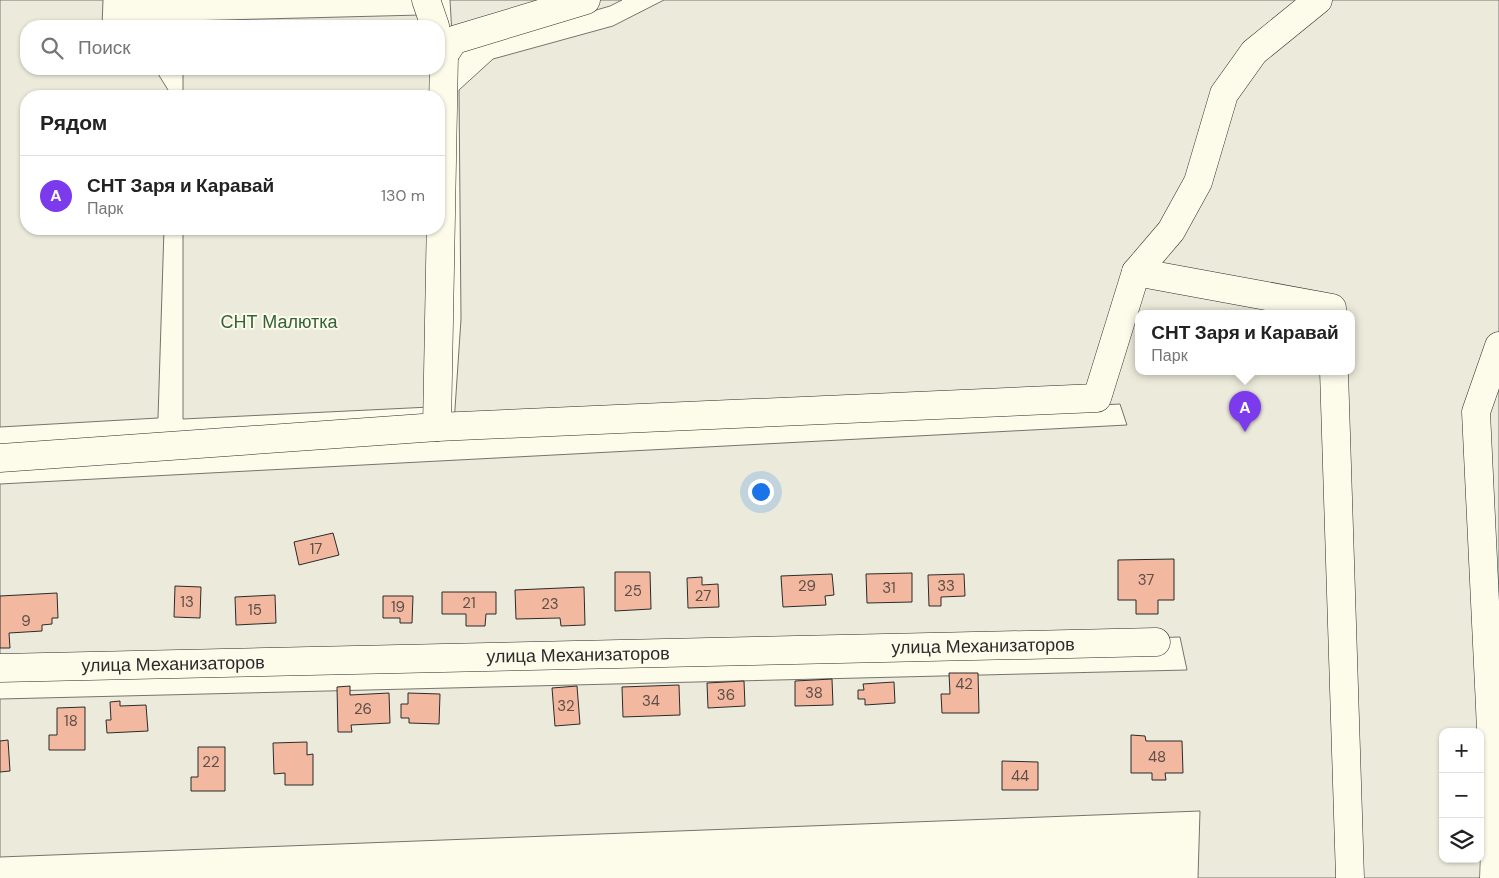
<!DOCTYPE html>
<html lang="ru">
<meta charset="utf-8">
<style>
body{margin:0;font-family:"DM Sans",sans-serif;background:#f2f2f2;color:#222}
.controls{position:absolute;right:15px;bottom:15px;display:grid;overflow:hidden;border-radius:10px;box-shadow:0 1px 4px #0004}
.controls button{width:45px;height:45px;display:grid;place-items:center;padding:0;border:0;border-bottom:1px solid #e0e0e0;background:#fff;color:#222;font:25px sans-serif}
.you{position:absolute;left:760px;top:491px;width:18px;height:18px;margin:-12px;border:4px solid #fff;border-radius:50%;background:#1a73e8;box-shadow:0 0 0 8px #1a73e833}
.badge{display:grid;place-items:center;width:32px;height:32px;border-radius:50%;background:#7c3aed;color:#fff;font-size:16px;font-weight:700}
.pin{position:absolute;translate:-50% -41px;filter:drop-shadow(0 1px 2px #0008)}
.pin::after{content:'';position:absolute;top:26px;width:18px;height:15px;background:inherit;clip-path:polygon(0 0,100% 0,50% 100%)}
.popup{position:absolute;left:1135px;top:310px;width:220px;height:65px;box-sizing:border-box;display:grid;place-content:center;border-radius:10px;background:#fff;filter:drop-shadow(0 1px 4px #0005);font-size:16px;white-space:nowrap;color:#767676}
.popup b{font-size:19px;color:#222}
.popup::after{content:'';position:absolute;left:50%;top:100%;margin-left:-10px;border:10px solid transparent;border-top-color:#fff}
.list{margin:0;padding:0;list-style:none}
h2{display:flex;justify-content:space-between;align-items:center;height:65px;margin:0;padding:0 20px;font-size:21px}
h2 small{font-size:16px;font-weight:400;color:#767676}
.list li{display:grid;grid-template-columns:32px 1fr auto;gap:15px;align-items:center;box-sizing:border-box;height:80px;padding:0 20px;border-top:1px solid #e0e0e0}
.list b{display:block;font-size:19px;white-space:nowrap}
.list p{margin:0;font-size:16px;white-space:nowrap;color:#767676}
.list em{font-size:16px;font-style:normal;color:#767676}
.icon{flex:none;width:28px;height:28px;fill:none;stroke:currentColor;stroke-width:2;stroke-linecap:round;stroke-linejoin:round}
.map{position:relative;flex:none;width:1499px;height:878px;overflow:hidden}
.search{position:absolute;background:#fff;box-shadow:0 1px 4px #0004;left:20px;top:20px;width:425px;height:55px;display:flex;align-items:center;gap:12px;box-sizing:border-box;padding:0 18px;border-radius:20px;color:#767676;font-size:19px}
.panel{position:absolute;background:#fff;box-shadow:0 1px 4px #0004;left:20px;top:90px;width:425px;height:145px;border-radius:20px}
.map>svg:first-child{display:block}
.green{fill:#ecebdb;stroke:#74746e;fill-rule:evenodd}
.building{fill:#f2b8a0;stroke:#2b2b2b}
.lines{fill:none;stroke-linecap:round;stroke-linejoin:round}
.minor-casing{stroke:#2b2b2b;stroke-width:29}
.minor{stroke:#fdfbea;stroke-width:28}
.labels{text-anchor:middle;stroke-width:4;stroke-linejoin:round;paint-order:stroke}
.number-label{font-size:15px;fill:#5d4e48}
.park-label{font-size:18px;fill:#34623c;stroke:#fdfbea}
.street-label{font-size:18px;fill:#2b2b2b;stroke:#fdfbea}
</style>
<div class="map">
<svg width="1499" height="878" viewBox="0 0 1499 878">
<rect width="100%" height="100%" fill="#fdfbea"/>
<!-- green -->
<g class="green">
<path d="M0 0H103L102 26H26V69H155L168 90V96H26V229H164L158 418 0 427Z"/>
<path d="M450 0H622L610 6 453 52Z"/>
<path d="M664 0H1499V878H1198L1200 811 0 857V699L1187 670 1180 637 0 672V484L1127 425 1120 404 453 439 461 319 459 90 493 59 613 26ZM1139 313H1351V371H1139ZM1443 732H1480V859H1443Z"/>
<path d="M421 15 424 26H183V21Z"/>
<path d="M183 69H433L437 96H183Z"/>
<path d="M183 229H434L430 407 183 419Z"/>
</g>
<!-- building -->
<g class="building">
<path d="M333 533 339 555 299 565 294 542Z"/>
<path d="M1174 559V600H1158V614H1136V600H1118V560Z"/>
<path d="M615 572H650L651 609 615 611Z"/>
<path d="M912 573V602L867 603 866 574Z"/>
<path d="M832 574 834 595 825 596 826 605 783 607 781 576Z"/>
<path d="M964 574 965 596 941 597V606H929L928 575Z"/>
<path d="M702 577V585L718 584 719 607 688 608 687 578Z"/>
<path d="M175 586 201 587 200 618 174 617Z"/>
<path d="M584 587 585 625 561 626 560 618 516 619 515 590Z"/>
<path d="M442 592H496V614H486L485 626H466V614H442Z"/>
<path d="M57 593 58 618H52V624L42 625V631L9 633 10 648H0V596Z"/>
<path d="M275 595 276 623 236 625 235 597Z"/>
<path d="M383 596H413L412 623H400V618H383Z"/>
<path d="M949 673H978L979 713H942L941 694H950Z"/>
<path d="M832 679 833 705 795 706V681Z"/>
<path d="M744 681 745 706 708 708 707 683Z"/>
<path d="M894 682 895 703 865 705V699H858V690H864L863 684Z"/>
<path d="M679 685 680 715 623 717 622 687Z"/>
<path d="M350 686V695L389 693 390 723 351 725 352 732H338L337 687Z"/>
<path d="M577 686 580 724 555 726 552 688Z"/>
<path d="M408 693 440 694 439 724 409 723V718H401V704H408Z"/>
<path d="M120 701V706L146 705 148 731 107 733 106 720H111L110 702Z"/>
<path d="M85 707V750H49V735H57V708Z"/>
<path d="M1131 735 1145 736 1146 741H1182L1183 773H1165L1166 780H1152V773H1131Z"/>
<path d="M8 740 10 771 0 772V741Z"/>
<path d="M307 742V755L313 754V785H285V773L274 774 273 743Z"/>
<path d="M198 747H225V791H191V777H198Z"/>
<path d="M1002 761 1038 762V790H1002Z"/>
</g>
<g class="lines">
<defs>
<g id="minor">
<path d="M426 0 435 26"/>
<path d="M444 55 454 40 586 0"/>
<path d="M1136 272 1332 308V313"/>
<path d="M1334 371 1350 878"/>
<path d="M437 427 444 55 439 38"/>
<path d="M0 458 437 427 1097 398 1136 272 1171 231 1198 182 1224 94 1254 52 1318 0"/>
<path d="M0 668 1156 642"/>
<path d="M1494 878 1495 836 1490 707 1476 412 1499 346"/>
</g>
</defs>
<!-- minor casing -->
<use href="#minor" class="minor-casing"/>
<!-- minor -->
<use href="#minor" class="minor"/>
</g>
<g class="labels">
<!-- number labels -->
<g class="number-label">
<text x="316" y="554">17</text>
<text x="1146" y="585">37</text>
<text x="807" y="591">29</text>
<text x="946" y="591">33</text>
<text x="889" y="593">31</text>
<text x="633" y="596">25</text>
<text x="703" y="601">27</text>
<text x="187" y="607">13</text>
<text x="469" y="608">21</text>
<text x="550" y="609">23</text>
<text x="398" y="612">19</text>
<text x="255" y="615">15</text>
<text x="26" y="626">9</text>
<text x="964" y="689">42</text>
<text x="814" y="698">38</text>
<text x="726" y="700">36</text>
<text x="651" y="706">34</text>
<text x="566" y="711">32</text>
<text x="363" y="714">26</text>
<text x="71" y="726">18</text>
<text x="1157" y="762">48</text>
<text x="211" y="767">22</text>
<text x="1020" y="781">44</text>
</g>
<!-- park labels -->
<g class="park-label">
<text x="279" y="328">СНТ Малютка</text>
</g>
<!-- street labels -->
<g class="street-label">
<text transform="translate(983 646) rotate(-1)" y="6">улица Механизаторов</text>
<text transform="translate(578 655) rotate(-1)" y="6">улица Механизаторов</text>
<text transform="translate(173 664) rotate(-1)" y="6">улица Механизаторов</text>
</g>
</g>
</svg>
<div class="controls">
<button>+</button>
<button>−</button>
<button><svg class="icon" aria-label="layers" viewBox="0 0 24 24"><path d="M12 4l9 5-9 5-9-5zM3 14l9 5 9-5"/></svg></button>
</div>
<div class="you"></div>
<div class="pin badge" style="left:1245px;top:432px">A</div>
<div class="popup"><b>СНТ Заря и Каравай</b>Парк</div>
<div class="search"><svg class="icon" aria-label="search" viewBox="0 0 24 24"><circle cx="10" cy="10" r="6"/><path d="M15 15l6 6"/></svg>Поиск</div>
<section class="panel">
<h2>Рядом<small></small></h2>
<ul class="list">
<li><span class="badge">A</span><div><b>СНТ Заря и Каравай</b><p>Парк</p></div><em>130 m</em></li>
</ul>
</section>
</div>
